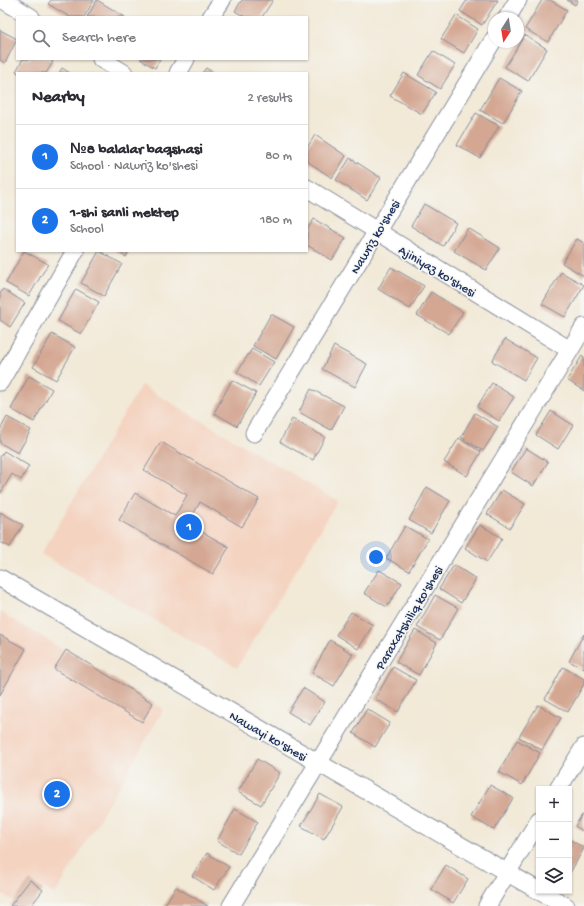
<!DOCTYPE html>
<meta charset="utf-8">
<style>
body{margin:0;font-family:"Gochi Hand",sans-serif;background:#f2f2f3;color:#2b2b33}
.controls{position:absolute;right:12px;bottom:12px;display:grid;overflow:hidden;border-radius:0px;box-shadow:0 1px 3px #0004}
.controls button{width:36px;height:36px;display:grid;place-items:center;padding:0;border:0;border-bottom:1px solid #e1e1e2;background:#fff;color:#2b2b33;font:20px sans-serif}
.compass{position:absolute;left:488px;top:12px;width:36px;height:36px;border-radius:50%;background:#fff;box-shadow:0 1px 3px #0004;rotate:192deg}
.you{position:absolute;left:376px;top:557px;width:14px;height:14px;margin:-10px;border:3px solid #fff;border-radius:50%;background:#1a73e8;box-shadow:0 0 0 6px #1a73e833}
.badge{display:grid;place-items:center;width:26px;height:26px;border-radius:50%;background:#1a73e8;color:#fff;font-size:13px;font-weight:700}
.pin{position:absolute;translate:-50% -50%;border:2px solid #fff;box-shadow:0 1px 4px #0006}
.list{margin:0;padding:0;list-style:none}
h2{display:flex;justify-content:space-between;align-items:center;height:52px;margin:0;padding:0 16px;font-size:17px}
h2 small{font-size:13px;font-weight:400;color:#7c7c81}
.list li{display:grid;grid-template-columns:26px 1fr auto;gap:12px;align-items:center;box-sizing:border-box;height:64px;padding:0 16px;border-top:1px solid #e1e1e2}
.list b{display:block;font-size:15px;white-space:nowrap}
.list p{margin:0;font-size:13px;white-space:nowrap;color:#7c7c81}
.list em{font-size:13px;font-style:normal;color:#7c7c81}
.icon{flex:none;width:22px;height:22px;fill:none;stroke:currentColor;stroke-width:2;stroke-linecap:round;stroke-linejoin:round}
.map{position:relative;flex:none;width:584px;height:906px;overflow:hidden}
.search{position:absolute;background:#fff;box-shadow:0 1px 3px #0004;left:16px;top:16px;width:292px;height:44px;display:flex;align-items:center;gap:10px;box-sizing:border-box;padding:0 14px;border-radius:0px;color:#7c7c81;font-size:15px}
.panel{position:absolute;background:#fff;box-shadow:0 1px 3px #0004;left:16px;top:72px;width:292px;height:180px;border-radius:0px}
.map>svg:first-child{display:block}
.built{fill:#f4d3c0}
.building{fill:#d4a793}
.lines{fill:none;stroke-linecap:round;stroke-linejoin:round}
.street-casing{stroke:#868c9a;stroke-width:19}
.street{stroke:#fff;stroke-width:17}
.labels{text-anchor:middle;stroke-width:3;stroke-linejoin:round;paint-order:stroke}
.street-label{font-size:13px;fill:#1b2f5e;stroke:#f6f6f2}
</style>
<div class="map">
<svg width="584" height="906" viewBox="0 0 584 906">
<rect width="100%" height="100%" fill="#f6f6f2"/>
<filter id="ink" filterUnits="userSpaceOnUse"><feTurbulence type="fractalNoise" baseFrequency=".025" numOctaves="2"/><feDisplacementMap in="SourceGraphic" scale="8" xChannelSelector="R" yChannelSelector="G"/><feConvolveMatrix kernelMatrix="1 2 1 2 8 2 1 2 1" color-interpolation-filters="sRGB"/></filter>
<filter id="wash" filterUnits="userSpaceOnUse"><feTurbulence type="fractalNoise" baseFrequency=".012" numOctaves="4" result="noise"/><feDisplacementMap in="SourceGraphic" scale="16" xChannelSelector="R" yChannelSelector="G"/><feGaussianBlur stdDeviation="0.9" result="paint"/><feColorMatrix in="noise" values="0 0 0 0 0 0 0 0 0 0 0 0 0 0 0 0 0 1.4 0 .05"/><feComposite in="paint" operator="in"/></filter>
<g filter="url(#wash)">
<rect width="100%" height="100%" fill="#f2e9d7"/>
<!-- built -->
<g class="built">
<path d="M141 385 338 501 237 668 41 554Z"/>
<path d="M0 612 164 709 55 895 30 880 14 901 0 893Z"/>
</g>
<g id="blocks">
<!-- building -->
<g class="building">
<path d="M51 0H94L84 17H70L48 4Z"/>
<path d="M97 0 125 17H87Z"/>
<path d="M242 0H273L262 17H245L235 11Z"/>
<path d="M467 0H498L482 25 460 11Z"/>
<path d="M542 0H550L567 10 548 42 525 29Z"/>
<path d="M567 0H578L575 5Z"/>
<path d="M456 15 478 29 464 53 441 39Z"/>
<path d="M0 30 17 39 5 63 0 60Z"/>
<path d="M525 35 547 49 528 81 505 67Z"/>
<path d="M433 51 455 65 440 89 418 75Z"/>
<path d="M23 59H49L53 62 46 73H18L16 71Z"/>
<path d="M140 59H160L155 68Z"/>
<path d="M62 68 70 73H59Z"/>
<path d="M206 68 214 73H202Z"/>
<path d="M404 73 436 92 422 114 390 96Z"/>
<path d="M499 78 522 91 503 123 480 110Z"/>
<path d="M476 113 499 126 480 158 457 145Z"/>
<path d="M315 135 346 156 332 178 307 161V148Z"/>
<path d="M350 158 381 178 367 200 336 180Z"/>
<path d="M424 204 456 223 443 246 411 226Z"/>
<path d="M314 219 346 238 332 260 307 245V230Z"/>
<path d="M468 228 500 248 486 270 454 251Z"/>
<path d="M577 239 584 243V276L562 263Z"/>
<path d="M24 251 48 264 29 296 6 283Z"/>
<path d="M99 251 122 264 104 296 81 283Z"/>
<path d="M116 251H129L126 257Z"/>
<path d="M391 267 424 286 410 309 378 289Z"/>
<path d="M561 272 584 285 565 317 542 304Z"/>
<path d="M3 289 25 303 10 327 0 320V294Z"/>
<path d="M76 289 99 302 81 334 58 321Z"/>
<path d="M431 292 463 312 449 334 417 315Z"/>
<path d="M271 314 294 327 276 359 253 346Z"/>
<path d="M52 334 75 347 56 380 33 367Z"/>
<path d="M505 339 537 358 524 380 492 361Z"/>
<path d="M334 346 367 364 355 387 322 369Z"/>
<path d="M252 349 274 362 259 386 237 372Z"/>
<path d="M582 356 584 358V391L567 380Z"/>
<path d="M29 376 52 389 34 422 11 409Z"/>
<path d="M232 380 256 393 237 426 214 413Z"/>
<path d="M492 383 514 397 499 421 477 407Z"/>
<path d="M311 389 344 406 331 430 299 412Z"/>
<path d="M551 411 573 425 558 449 536 435Z"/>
<path d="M475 413 498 427 483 451 461 437Z"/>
<path d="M7 417 31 430 18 453 0 443V430Z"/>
<path d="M292 419 325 437 313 460 280 442Z"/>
<path d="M459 438 481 452 467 476 444 462Z"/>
<path d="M161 442 259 499 242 527 200 502 188 524 229 547 213 574 119 520 135 493 175 516 187 495 144 470Z"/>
<path d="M526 448 548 462 533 486 511 472Z"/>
<path d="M4 451 29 466 21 480 12 474 0 494V457Z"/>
<path d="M427 487 450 501 431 533 409 520Z"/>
<path d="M502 490 525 504 510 528 487 514Z"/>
<path d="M0 512 23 525 10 547 0 542Z"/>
<path d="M480 525 502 538 487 562 465 548Z"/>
<path d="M405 526 428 539 409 571 386 558Z"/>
<path d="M454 565 476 579 461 603 439 589Z"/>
<path d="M379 570 402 583 387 607 364 593Z"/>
<path d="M435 595 458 608 440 640 417 627Z"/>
<path d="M351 612 373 625 358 649 336 635Z"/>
<path d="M415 630 437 643 419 675 396 662Z"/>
<path d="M584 634V669L569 661Z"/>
<path d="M0 635 26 649 0 695Z"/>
<path d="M330 640 353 654 334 686 312 673Z"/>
<path d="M66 650 153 703 142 722 54 669Z"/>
<path d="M393 667 416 680 398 712 375 699Z"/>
<path d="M563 667 584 679V684L568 712 545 699Z"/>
<path d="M303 688 325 702 310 725 288 712Z"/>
<path d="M538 705 561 718 542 750 519 737Z"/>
<path d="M367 709 390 723 375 747 353 733Z"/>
<path d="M517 740 540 753 522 785 499 772Z"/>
<path d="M257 759 280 773 261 805 238 792Z"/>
<path d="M490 785 513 798 494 830 471 817Z"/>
<path d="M320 794 343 807 324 839 301 826Z"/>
<path d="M235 809 258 822 239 854 217 841Z"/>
<path d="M584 812V832L575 826Z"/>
<path d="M569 839 584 848 570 873 569 872Z"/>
<path d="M207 853 229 867 214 890 192 876Z"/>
<path d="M446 865 468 879 453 903 431 889Z"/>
<path d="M30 880 43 890 31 906H10Z"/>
<path d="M176 887 208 906H164Z"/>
</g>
</g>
</g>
<g filter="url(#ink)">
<use href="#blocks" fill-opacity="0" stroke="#868c9a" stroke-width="1"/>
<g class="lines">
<defs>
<g id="street">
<path d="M3 0 31 17"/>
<path d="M211 17 222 0"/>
<path d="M507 18 518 0"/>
<path d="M101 59 124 73"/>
<path d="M178 73 186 59"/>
<path d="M307 188 570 350"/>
<path d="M0 382 75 251"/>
<path d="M254 433 494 39"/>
<path d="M0 578 539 891"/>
<path d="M558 789 584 747"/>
<path d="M539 891 566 906"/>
<path d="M231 906 584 327"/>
<path d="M487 906 539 820"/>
</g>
</defs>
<!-- street casing -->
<use href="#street" class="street-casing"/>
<!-- street -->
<use href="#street" class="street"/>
</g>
</g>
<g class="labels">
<!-- street labels -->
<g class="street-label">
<text transform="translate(374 236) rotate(-59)" y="5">Nawriz ko'shesi</text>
<text transform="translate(438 270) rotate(31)" y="5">Ajiniyaz ko'shesi</text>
<text transform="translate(408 617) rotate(-59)" y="5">Paraxatshiliq ko'shesi</text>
<text transform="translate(269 735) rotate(30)" y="5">Nawayi ko'shesi</text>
</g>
</g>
</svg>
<div class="controls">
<button>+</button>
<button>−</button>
<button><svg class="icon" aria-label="layers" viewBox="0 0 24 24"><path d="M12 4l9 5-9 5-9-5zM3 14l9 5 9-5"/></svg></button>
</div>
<svg class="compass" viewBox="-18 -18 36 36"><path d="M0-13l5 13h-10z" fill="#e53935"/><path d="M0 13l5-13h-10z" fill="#7c7c81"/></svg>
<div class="you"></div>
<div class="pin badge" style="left:189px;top:527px">1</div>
<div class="pin badge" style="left:57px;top:794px">2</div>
<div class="search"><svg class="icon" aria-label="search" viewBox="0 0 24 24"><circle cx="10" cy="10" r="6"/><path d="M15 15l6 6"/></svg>Search here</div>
<section class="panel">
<h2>Nearby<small>2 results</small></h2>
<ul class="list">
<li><span class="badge">1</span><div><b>№8 balalar baqshasi</b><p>School · Nawriz ko'shesi</p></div><em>80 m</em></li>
<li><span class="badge">2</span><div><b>1-shi sanli mektep</b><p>School</p></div><em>180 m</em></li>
</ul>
</section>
</div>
